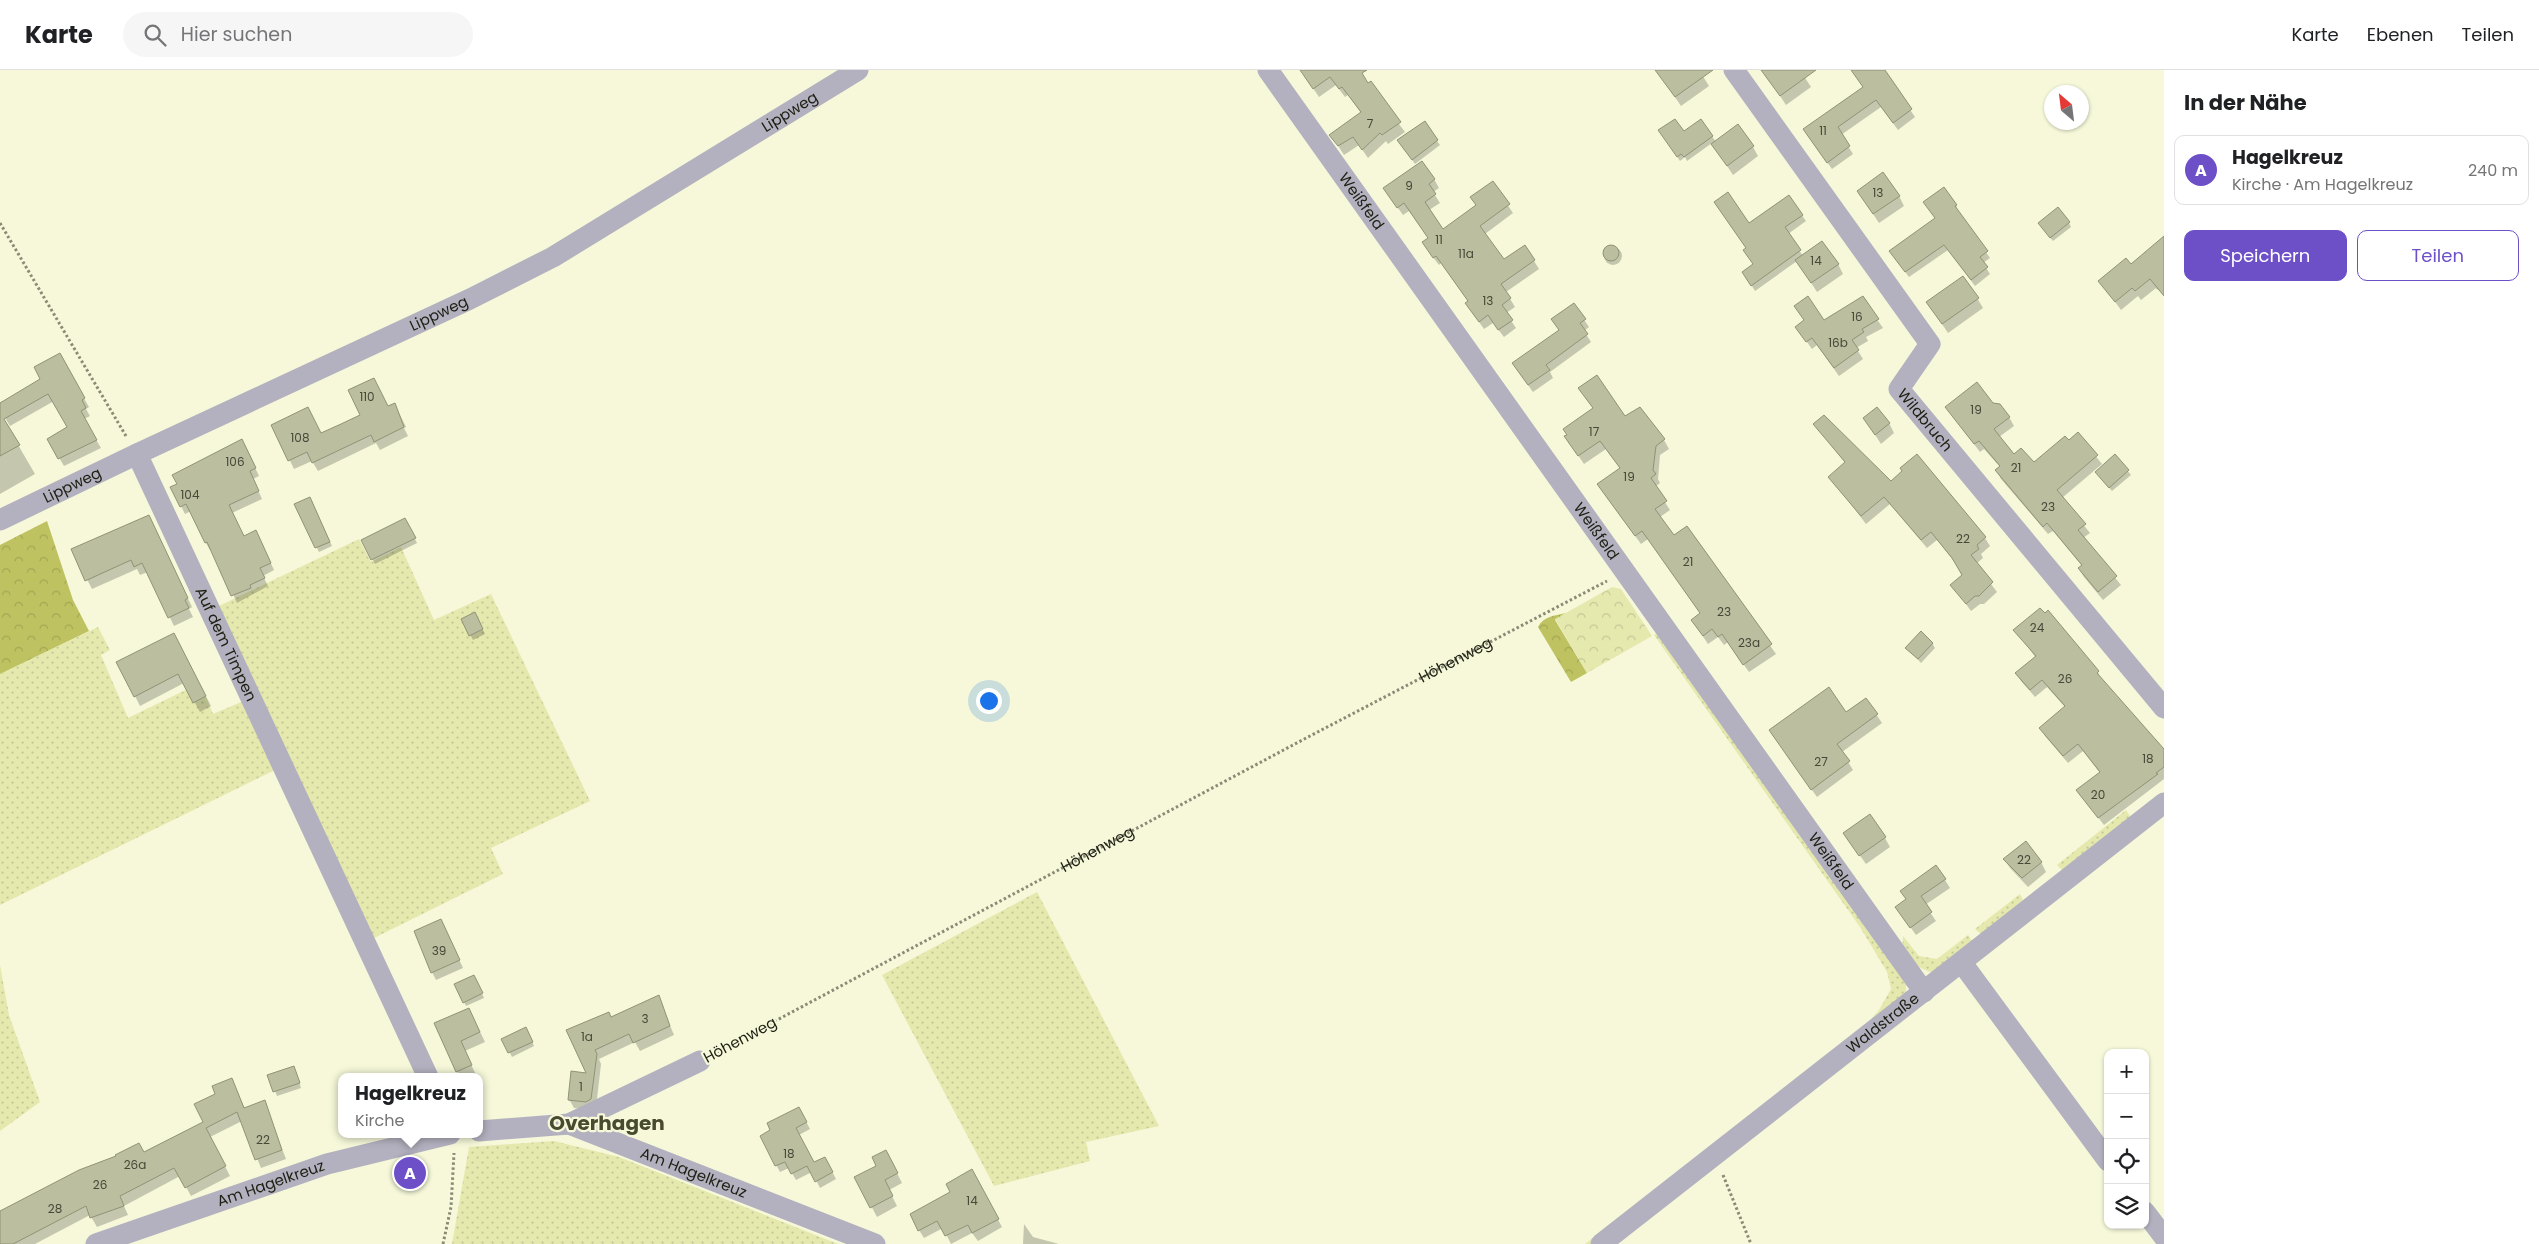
<!DOCTYPE html>
<html lang="de">
<meta charset="utf-8">
<style>
body{margin:0;font-family:Poppins,sans-serif;background:#f6f6f6;color:#202124}
.controls{position:absolute;right:15px;bottom:15px;display:grid;overflow:hidden;border-radius:10px;box-shadow:0 1px 4px #0004}
.controls button{width:45px;height:45px;display:grid;place-items:center;padding:0;border:0;border-bottom:1px solid #e0e0e0;background:#fff;color:#202124;font:25px sans-serif}
.compass{position:absolute;left:2044px;top:15px;width:45px;height:45px;border-radius:50%;background:#fff;box-shadow:0 1px 4px #0004;rotate:332deg}
.you{position:absolute;left:988px;top:630px;width:18px;height:18px;margin:-12px;border:4px solid #fff;border-radius:50%;background:#1a73e8;box-shadow:0 0 0 8px #1a73e833}
.badge{display:grid;place-items:center;width:32px;height:32px;border-radius:50%;background:#6d4fc8;color:#fff;font-size:16px;font-weight:700}
.pin{position:absolute;translate:-50% -50%;border:2px solid #fff;box-shadow:0 1px 5px #0006}
.popup{position:absolute;left:338px;top:1003px;width:145px;height:65px;box-sizing:border-box;display:grid;place-content:center;border-radius:10px;background:#fff;filter:drop-shadow(0 1px 4px #0005);font-size:16px;white-space:nowrap;color:#757577}
.popup b{font-size:19px;color:#202124}
.popup::after{content:'';position:absolute;left:50%;top:100%;margin-left:-10px;border:10px solid transparent;border-top-color:#fff}
.list{margin:0;padding:0;list-style:none}
h2{display:flex;justify-content:space-between;align-items:center;height:65px;margin:0;padding:0 20px;font-size:21px}
h2 small{font-size:16px;font-weight:400;color:#757577}
.list li{display:grid;grid-template-columns:32px 1fr auto;gap:15px;align-items:center;box-sizing:border-box;height:70px;margin:0 10px 10px;padding:0 10px;border:1px solid #e0e0e0;border-radius:10px}
.list b{display:block;font-size:19px;white-space:nowrap}
.list p{margin:0;font-size:16px;white-space:nowrap;color:#757577}
.list em{font-size:16px;font-style:normal;color:#757577}
.actions{display:flex;gap:10px;padding:15px 20px}
.actions a{flex:1;padding:11px 0;border:1px solid #6d4fc8;border-radius:10px;text-align:center;font-size:18px;color:#6d4fc8}
.actions .main{background:#6d4fc8;color:#fff}
.icon{flex:none;width:28px;height:28px;fill:none;stroke:currentColor;stroke-width:2;stroke-linecap:round;stroke-linejoin:round}
.map{position:relative;flex:none;width:2164px;height:1174px;overflow:hidden}
header{display:flex;align-items:center;gap:30px;box-sizing:border-box;height:70px;padding:0 25px;background:#fff;border-bottom:1px solid #e0e0e0}
header strong{font-size:24px}
nav{display:flex;gap:28px;margin-inline-start:auto;font-size:18px}
.search{width:350px;height:45px;background:#f6f6f6;display:flex;align-items:center;gap:12px;box-sizing:border-box;padding:0 18px;border-radius:28px;color:#757577;font-size:19px}
main{display:flex}
aside{flex:1;background:#fff}
.map>svg:first-child{display:block}
.grass{fill:url(#grass-dots)}
.forest{fill:url(#forest-crowns)}
.park{fill:url(#park-crowns)}
.shadow{fill:#0003}
.building{fill:#bbbe9f;stroke:#909376}
.lines{fill:none;stroke-linecap:round;stroke-linejoin:round}
.path{stroke:#8a8b76;stroke-width:3;stroke-dasharray:2.5 2.5;stroke-linecap:butt}
.minor{stroke:#b3b1bf;stroke-width:21}
.labels{text-anchor:middle;stroke-width:4.5;stroke-linejoin:round;paint-order:stroke}
.number-label{font-size:12px;fill:#474838}
.street-label{font-size:15px;fill:#202115;stroke:#f6f8d9}
.district-label{font-size:20px;font-weight:bold;fill:#494b30;stroke:#f6f8d9}
</style>
<header>
<strong>Karte</strong>
<div class="search"><svg class="icon" aria-label="search" viewBox="0 0 24 24"><circle cx="10" cy="10" r="6"/><path d="M15 15l6 6"/></svg>Hier suchen</div>
<nav><a>Karte</a><a>Ebenen</a><a>Teilen</a></nav>
</header>
<main>
<div class="map">
<svg width="2164" height="1174" viewBox="0 0 2164 1174">
<defs>
<pattern id="grass-dots" width="8" height="8" patternUnits="userSpaceOnUse" patternTransform="scale(1.25)"><rect width="8" height="8" fill="#e5e9ae"/><path d="M2 2h.1M6 6h.1" fill="none" stroke="#c4c895" stroke-width="1.8" stroke-linecap="round"/></pattern>
<pattern id="forest-crowns" width="20" height="18" patternUnits="userSpaceOnUse" patternTransform="scale(1.25)"><rect width="20" height="18" fill="#bfc261"/><path d="M2 6a3 3 0 1 1 6 0M12 15a3 3 0 1 1 6 0" fill="none" stroke="#a4a653"/></pattern>
<pattern id="park-crowns" width="20" height="18" patternUnits="userSpaceOnUse" patternTransform="scale(1.25)"><rect width="20" height="18" fill="#e5e9ae"/><path d="M2 6a3 3 0 1 1 6 0M12 15a3 3 0 1 1 6 0" fill="none" stroke="#c4c895"/></pattern>
</defs>
<rect width="100%" height="100%" fill="#f6f8d9"/>
<!-- grass -->
<g class="grass">
<path d="M359 469 371 492 401 477 434 550 491 524 590 731 491 778 503 804 370 870 219 536Z"/>
<path d="M98 557 110 580 101 585 128 648 200 613 213 644 246 630 277 699 0 835V604Z"/>
<path d="M1659 561 1906 914V923L1595 1174H1585L1863 958 1879 940 1891 919 1887 902 1860 857 1654 565Z"/>
<path d="M2126 740 2132 749 2064 802 2057 795Z"/>
<path d="M1037 822 1159 1056 1086 1072 1090 1091 994 1116 882 905Z"/>
<path d="M2020 824 2023 830 1983 866 1975 859Z"/>
<path d="M1968 865 1974 874 1935 903C1922 901 1908 891 1903 878 1902 875 1903 870 1903 866L1919 886 1937 889Z"/>
<path d="M0 895 9 945 40 1032 0 1061Z"/>
<path d="M554 1071 619 1087 838 1174H452L469 1077Z"/>
</g>
<!-- forest -->
<g class="forest">
<path d="M47 451 73 530 89 561 0 604V475Z"/>
<path d="M1566 543 1555 550 1587 603 1571 612 1538 557C1544 546 1554 546 1566 543Z"/>
</g>
<!-- park -->
<path class="park" d="M1612 517 1621 519 1652 566 1587 603 1555 549Z"/>
<!-- shadow -->
<g class="shadow">
<path d="M1301 0H1358L1405 62 1388 74 1386 71 1368 88 1359 75 1344 85 1331 65 1361 43 1348 25 1345 27 1336 15 1319 27Z"/>
<path d="M1668 0H1699L1709 16 1681 36 1660 5Z"/>
<path d="M1775 0H1800L1811 17 1786 35 1767 6Z"/>
<path d="M1853 0H1883L1915 47 1898 60 1881 37 1841 65 1853 84 1832 99 1808 66 1864 17Z"/>
<path d="M1701 51 1716 72 1753 77 1758 86 1733 105 1712 73 1687 91 1685 87 1680 91 1662 64 1683 63Z"/>
<path d="M1437 71 1440 75 1415 94 1401 75Z"/>
<path d="M1434 109 1439 118 1433 122 1440 133 1429 140 1443 161 1477 136 1492 112 1513 143 1485 164 1504 191H1534L1539 199 1506 222 1515 237 1506 243 1516 258 1504 267 1493 253 1484 259 1472 242 1469 232 1441 193 1439 195 1428 181 1429 169 1409 141 1403 145 1390 127Z"/>
<path d="M1858 121 1899 126 1904 136 1879 153Z"/>
<path d="M1788 126 1806 151 1788 164 1803 186 1838 194 1843 204 1817 222 1797 191 1755 221 1747 208 1754 195 1747 179 1749 154Z"/>
<path d="M1956 135 1958 142 1990 188 1983 193 1990 204 1975 216 1948 180 1909 207 1894 187 1936 149Z"/>
<path d="M2069 153 2071 157 2053 171 2042 158Z"/>
<path d="M2164 167V214L2157 220 2156 218 2141 230 2138 226 2121 240 2100 211 2130 196Z"/>
<circle cx="1613" cy="186" r="9"/>
<path d="M1862 228 1883 258 1866 267 1868 271 1856 278 1863 289 1839 306 1817 275 1812 279 1802 265 1805 251 1824 252Z"/>
<path d="M1977 228 1983 238 1948 263 1934 242Z"/>
<path d="M1574 235 1589 257 1584 261 1591 272 1550 302 1553 308 1533 322 1518 301 1560 261Z"/>
<path d="M59 285 89 337 86 339 90 346 84 349 101 378 64 396 48 369 69 357 54 331 10 356 0 339V334L42 310Z"/>
<path d="M1585 327 1625 348 1639 338 1664 370 1669 379 1660 385 1658 409 1660 413 1655 417 1670 440 1660 447 1673 467 1687 457 1776 584 1749 602 1728 572 1724 575 1718 567 1708 574 1698 559 1701 544 1648 469 1641 474 1604 423 1621 399 1606 379 1584 394 1571 375 1594 339Z"/>
<path d="M395 335 406 357 404 358 408 366 380 380 376 373 318 401 312 391 294 399 273 355 321 364Z"/>
<path d="M1993 335 2009 347 2014 356 1999 367 2014 386 2034 394 2078 364 2102 394 2062 428 2090 463 2083 468 2121 515 2103 530 2084 507 2079 499 2082 496 2053 461 2048 464 2001 409 1996 400 2000 397 1984 379 1980 382 1946 337Z"/>
<path d="M0 344 35 404 0 424Z"/>
<path d="M1865 349 1889 353 1894 363 1881 374Z"/>
<path d="M1815 354 1891 413 1917 386 1985 468 1990 476 1981 484 1983 488 1976 494 1997 522 1984 534H1980L1971 541 1952 515 1963 506 1957 495 1937 470 1927 478 1890 434 1866 454 1830 407 1846 394Z"/>
<path d="M246 378 259 406 253 409 262 429 232 443 244 467 256 461 274 500 263 506 268 516 237 533 212 479 210 480 206 473 191 441 185 444 181 436Z"/>
<path d="M2115 386 2131 405 2112 421 2099 406Z"/>
<path d="M312 432 332 476 319 482 296 435Z"/>
<path d="M149 447 192 537 189 539 193 547 174 556 148 502 140 505 137 499 92 519 72 480Z"/>
<path d="M407 454 417 473 375 494 363 470Z"/>
<path d="M477 547 485 564 473 570 462 549Z"/>
<path d="M2015 560 2098 602 2101 610 2164 682V709L2104 755 2083 728 2100 703 2083 681 2068 693 2045 666 2041 658 2065 637 2047 617 2035 627 2021 611 2017 604 2036 588Z"/>
<path d="M1932 573 1935 578 1921 593 1907 578Z"/>
<path d="M179 574 211 636 200 642 184 613 140 636 135 626Z"/>
<path d="M1866 629 1882 653 1842 682 1853 700 1817 727 1775 668 1846 644Z"/>
<path d="M1885 768 1890 777 1866 794 1851 773Z"/>
<path d="M2004 789 2041 792 2046 802 2028 817 2010 798Z"/>
<path d="M1945 810 1950 818 1925 835 1936 851 1916 865 1902 845 1907 830 1901 821Z"/>
<path d="M441 850 463 898 436 910 432 902Z"/>
<path d="M476 911 484 928 466 936 464 932Z"/>
<path d="M658 927 674 965 640 981 635 972 599 989 601 994 596 1038 592 1040 574 1038 569 1029 588 1005 567 961 611 948Z"/>
<path d="M469 939 485 972 465 981 476 1005 460 1007 436 954Z"/>
<path d="M528 963 534 976 512 987 503 969Z"/>
<path d="M296 1002 301 1018 277 1026 269 1005Z"/>
<path d="M401 1003 402 1007H391Z"/>
<path d="M232 1009 245 1039 264 1032 286 1089 261 1098 242 1051 210 1067 230 1106 191 1126 180 1106 124 1136 128 1145 97 1157 90 1145 35 1174H0V1148L144 1084 205 1052 216 1024Z"/>
<path d="M799 1038 810 1059 799 1065 813 1094 825 1088 836 1109 820 1118 812 1102 796 1110 789 1098 780 1102 761 1067Z"/>
<path d="M891 1091 902 1113 889 1120 897 1136 877 1147 856 1107Z"/>
<path d="M972 1101 1002 1157 978 1171 972 1163 951 1174 943 1158 924 1168 919 1160Z"/>
<path d="M1024 1154 1033 1167 1059 1174H1023Z"/>
</g>
<!-- building -->
<g class="building">
<path d="M1300 0H1367L1362 3 1368 13 1371 11 1401 52 1382 65 1380 63 1362 80 1353 67 1338 76 1329 65 1361 42 1342 17 1339 19 1330 7 1313 19Z"/>
<path d="M1655 0H1713L1675 27Z"/>
<path d="M1761 0H1816L1780 26Z"/>
<path d="M1851 0H1885L1912 39 1893 53 1876 30 1838 57 1850 76 1827 93 1803 59 1863 17Z"/>
<path d="M1675 49 1684 61 1701 49 1713 66 1684 87 1681 84 1677 87 1658 60Z"/>
<path d="M1425 51 1438 70 1412 90 1397 70Z"/>
<path d="M1738 54 1754 76 1727 96 1711 74Z"/>
<path d="M1422 91 1435 109 1429 114 1436 124 1425 132 1443 159 1476 135 1470 127 1493 111 1510 134 1480 156 1504 189 1525 175 1535 190 1501 214 1511 228 1502 235 1513 250 1498 260 1488 245 1479 252 1465 233 1468 231 1436 186 1433 188 1422 172 1428 168 1404 133 1397 138 1383 118Z"/>
<path d="M1883 102 1900 126 1873 144 1857 121Z"/>
<path d="M1944 117 1957 135 1955 136 1988 181 1980 187 1988 197 1971 210 1944 175 1905 202 1889 181 1935 148 1923 132Z"/>
<path d="M1728 122 1749 153 1789 125 1803 145 1785 157 1801 180 1751 216 1742 202 1753 194 1743 180 1746 178 1714 132Z"/>
<path d="M2058 137 2070 152 2050 168 2038 153Z"/>
<path d="M2164 166V226L2150 209 2135 221 2132 218 2115 232 2098 211 2126 188 2131 194Z"/>
<path d="M1822 171 1839 194 1811 213 1795 190Z"/>
<circle cx="1611" cy="183" r="8"/>
<path d="M1963 206 1979 228 1942 254 1926 232Z"/>
<path d="M1808 226 1824 250 1863 226 1879 249 1862 259 1864 262 1852 270 1859 280 1834 298 1812 268 1806 272 1795 257 1804 250 1794 236Z"/>
<path d="M1574 233 1586 249 1580 253 1588 264 1546 295 1550 300 1528 315 1512 293 1559 260 1551 249Z"/>
<path d="M60 283 85 328 82 330 86 338 81 341 97 370 58 389 47 369 67 357 48 324 4 349 20 375 0 386V333L40 309 34 297Z"/>
<path d="M1597 305 1625 346 1640 337 1665 369 1656 376 1653 400 1656 404 1651 408 1667 431 1655 439 1674 465 1687 456 1772 574 1743 595 1722 564 1718 567 1712 559 1703 566 1691 550 1700 543 1642 461 1635 466 1597 414 1620 398 1600 371 1578 386 1564 366 1567 365 1563 359 1593 338 1578 318Z"/>
<path d="M374 308 388 336 395 333 404 357 374 372 371 365 312 393 307 382 288 391 271 355 308 337 321 363 341 354 360 345 348 320Z"/>
<path d="M1977 312 1993 333 2000 334 2010 347 1994 359 2014 384 2021 378 2034 392 2065 366 2069 370 2078 362 2098 385 2057 420 2086 454 2078 460 2117 506 2098 522 2078 498 2082 495 2047 453 2043 457 1995 400 2000 396 1979 371 1974 374 1945 337Z"/>
<path d="M1877 337 1890 353 1875 365 1863 348Z"/>
<path d="M1824 345 1891 411 1902 401 1900 398 1917 384 1986 467 1977 475 1979 479 1971 485 1993 512 1979 526H1975L1966 534 1950 515 1962 505 1952 488 1931 462 1921 470 1884 427 1861 446 1828 407 1845 392 1813 354Z"/>
<path d="M242 369 256 398 250 401 259 421 229 435 244 466 256 460 271 493 260 498 265 508 250 515 251 518 231 526 207 472 205 473 186 434 180 437 170 417 177 414 172 405Z"/>
<path d="M2115 384 2129 400 2109 418 2095 402Z"/>
<path d="M310 427 330 472 315 478 294 434Z"/>
<path d="M149 445 188 528 185 530 189 538 168 548 142 493 134 497 131 490 85 511 71 479Z"/>
<path d="M405 448 416 468 371 490 361 470Z"/>
<path d="M2040 538 2045 543 2048 540 2099 601 2097 603 2164 679V697L2156 703 2158 704 2098 748 2076 720 2100 702 2078 674 2063 686 2039 658 2065 636 2042 610 2030 620 2015 603 2036 586 2013 560Z"/>
<path d="M475 542 483 559 469 566 461 549Z"/>
<path d="M1921 561 1933 573 1918 589 1905 578Z"/>
<path d="M174 563 206 626 193 633 178 604 134 627 116 592Z"/>
<path d="M1829 617 1846 642 1866 628 1878 644 1837 674 1850 691 1811 720 1769 660Z"/>
<path d="M1870 744 1886 767 1859 786 1843 763Z"/>
<path d="M2026 771 2042 792 2022 808 2003 789Z"/>
<path d="M1936 795 1946 809 1921 826 1932 842 1910 858 1895 837 1906 829 1900 821Z"/>
<path d="M441 849 460 890 431 903 414 861Z"/>
<path d="M474 905 483 923 463 933 454 914Z"/>
<path d="M659 925 670 956 633 973 629 964 595 980 597 984 591 1029 586 1032 568 1030 571 1001 586 1003 566 960 609 942 611 947Z"/>
<path d="M469 938 480 962 461 971 472 995 456 1002 434 953Z"/>
<path d="M526 957 533 972 508 983 501 969Z"/>
<path d="M294 996 300 1013 273 1022 267 1005Z"/>
<path d="M232 1008 244 1038 265 1030 282 1080 255 1090 237 1042 206 1058 226 1096 185 1118 174 1098 120 1126 124 1136 90 1148 86 1136 13 1174H0V1141L79 1100 116 1086 115 1085 139 1073 144 1082 203 1052 194 1034 215 1024 212 1016Z"/>
<path d="M799 1037 807 1052 796 1058 814 1092 825 1087 833 1102 815 1112 807 1096 791 1104 785 1092 775 1096 760 1066 770 1060 767 1053Z"/>
<path d="M886 1080 898 1103 885 1110 893 1126 870 1138 854 1107 876 1096 872 1087Z"/>
<path d="M972 1099 999 1149 972 1163 968 1155 945 1166 937 1151 918 1161 910 1144 950 1122 946 1114Z"/>
</g>
<g class="lines">
<!-- path -->
<g class="path">
<path d="M0 153 126 366"/>
<path id="s1" d="M717 982 1308 667 1607 511"/>
<path d="M1723 1105 1751 1174"/>
<path d="M443 1174 451 1137 454 1083"/>
</g>
<!-- minor -->
<g class="minor">
<path id="s2" d="M1268 0 1924 922"/>
<path id="s3" d="M1734 0 1930 274 1899 319 2164 638"/>
<path id="s4" d="M137 384 428 1007"/>
<path id="s5" d="M0 450 137 384 470 229 553 187 858 0"/>
<path d="M1962 893 2108 1091"/>
<path d="M569 1054 700 991"/>
<path id="s6" d="M479 1061 569 1054 875 1174"/>
<path d="M2145 1142 2164 1167"/>
<path id="s7" d="M96 1174 327 1094 450 1064"/>
<path id="s8" d="M1601 1174 2164 733"/>
</g>
</g>
<g class="labels">
<!-- number labels -->
<g class="number-label">
<text x="1370" y="58">7</text>
<text x="1823" y="65">11</text>
<text x="1409" y="120">9</text>
<text x="1878" y="127">13</text>
<text x="1439" y="174">11</text>
<text x="1466" y="188">11a</text>
<text x="1816" y="195">14</text>
<text x="1488" y="235">13</text>
<text x="1857" y="251">16</text>
<text x="1838" y="277">16b</text>
<text x="367" y="331">110</text>
<text x="1976" y="344">19</text>
<text x="1594" y="366">17</text>
<text x="300" y="372">108</text>
<text x="235" y="396">106</text>
<text x="2016" y="402">21</text>
<text x="1629" y="411">19</text>
<text x="190" y="429">104</text>
<text x="2048" y="441">23</text>
<text x="1963" y="473">22</text>
<text x="1688" y="496">21</text>
<text x="1724" y="546">23</text>
<text x="2037" y="562">24</text>
<text x="1749" y="577">23a</text>
<text x="2065" y="613">26</text>
<text x="2148" y="693">18</text>
<text x="1821" y="696">27</text>
<text x="2098" y="729">20</text>
<text x="2024" y="794">22</text>
<text x="439" y="885">39</text>
<text x="645" y="953">3</text>
<text x="587" y="971">1a</text>
<text x="581" y="1021">1</text>
<text x="263" y="1074">22</text>
<text x="789" y="1088">18</text>
<text x="135" y="1099">26a</text>
<text x="100" y="1119">26</text>
<text x="972" y="1135">14</text>
<text x="55" y="1143">28</text>
</g>
<!-- street labels -->
<g class="street-label">
<text dy="5" stroke="none"><textPath href="#s5" startOffset="890">Lippweg</textPath></text>
<text dy="5" stroke="none"><textPath href="#s2" startOffset="161">Weißfeld</textPath></text>
<text dy="5" stroke="none"><textPath href="#s5" startOffset="485">Lippweg</textPath></text>
<text dy="5" stroke="none"><textPath href="#s3" startOffset="432">Wildbruch</textPath></text>
<text dy="5" stroke="none"><textPath href="#s5" startOffset="80">Lippweg</textPath></text>
<text dy="5" stroke="none"><textPath href="#s2" startOffset="566">Weißfeld</textPath></text>
<text dy="5" stroke="none"><textPath href="#s4" startOffset="210">Auf dem Timpen</textPath></text>
<text dy="5" stroke="none"><textPath href="#s1" startOffset="836">Höhenweg</textPath></text>
<text dy="5" stroke="none"><textPath href="#s1" startOffset="431">Höhenweg</textPath></text>
<text dy="5" stroke="none"><textPath href="#s2" startOffset="971">Weißfeld</textPath></text>
<text dy="5" stroke="none"><textPath href="#s8" startOffset="358">Waldstraße</textPath></text>
<text transform="translate(740 970) rotate(-28)" y="5">Höhenweg</text>
<text dy="5" stroke="none"><textPath href="#s6" startOffset="224">Am Hagelkreuz</textPath></text>
<text dy="5" stroke="none"><textPath href="#s7" startOffset="185">Am Hagelkreuz</textPath></text>
</g>
<!-- district labels -->
<g class="district-label">
<text x="607" y="1060">Overhagen</text>
</g>
</g>
</svg>
<div class="controls">
<button>+</button>
<button>−</button>
<button><svg class="icon" aria-label="locate" viewBox="0 0 24 24"><circle cx="12" cy="12" r="6"/><path d="M12 2v4M12 18v4M2 12h4M18 12h4"/></svg></button>
<button><svg class="icon" aria-label="layers" viewBox="0 0 24 24"><path d="M12 4l9 5-9 5-9-5zM3 14l9 5 9-5"/></svg></button>
</div>
<svg class="compass" viewBox="-18 -18 36 36"><path d="M0-13l5 13h-10z" fill="#e53935"/><path d="M0 13l5-13h-10z" fill="#757577"/></svg>
<div class="you"></div>
<div class="pin badge" style="left:410px;top:1103px">A</div>
<div class="popup"><b>Hagelkreuz</b>Kirche</div>
</div>
<aside>
<h2>In der Nähe<small></small></h2>
<ul class="list">
<li><span class="badge">A</span><div><b>Hagelkreuz</b><p>Kirche · Am Hagelkreuz</p></div><em>240 m</em></li>
</ul>
<div class="actions"><a class="main">Speichern</a><a>Teilen</a></div>
</aside>
</main>
